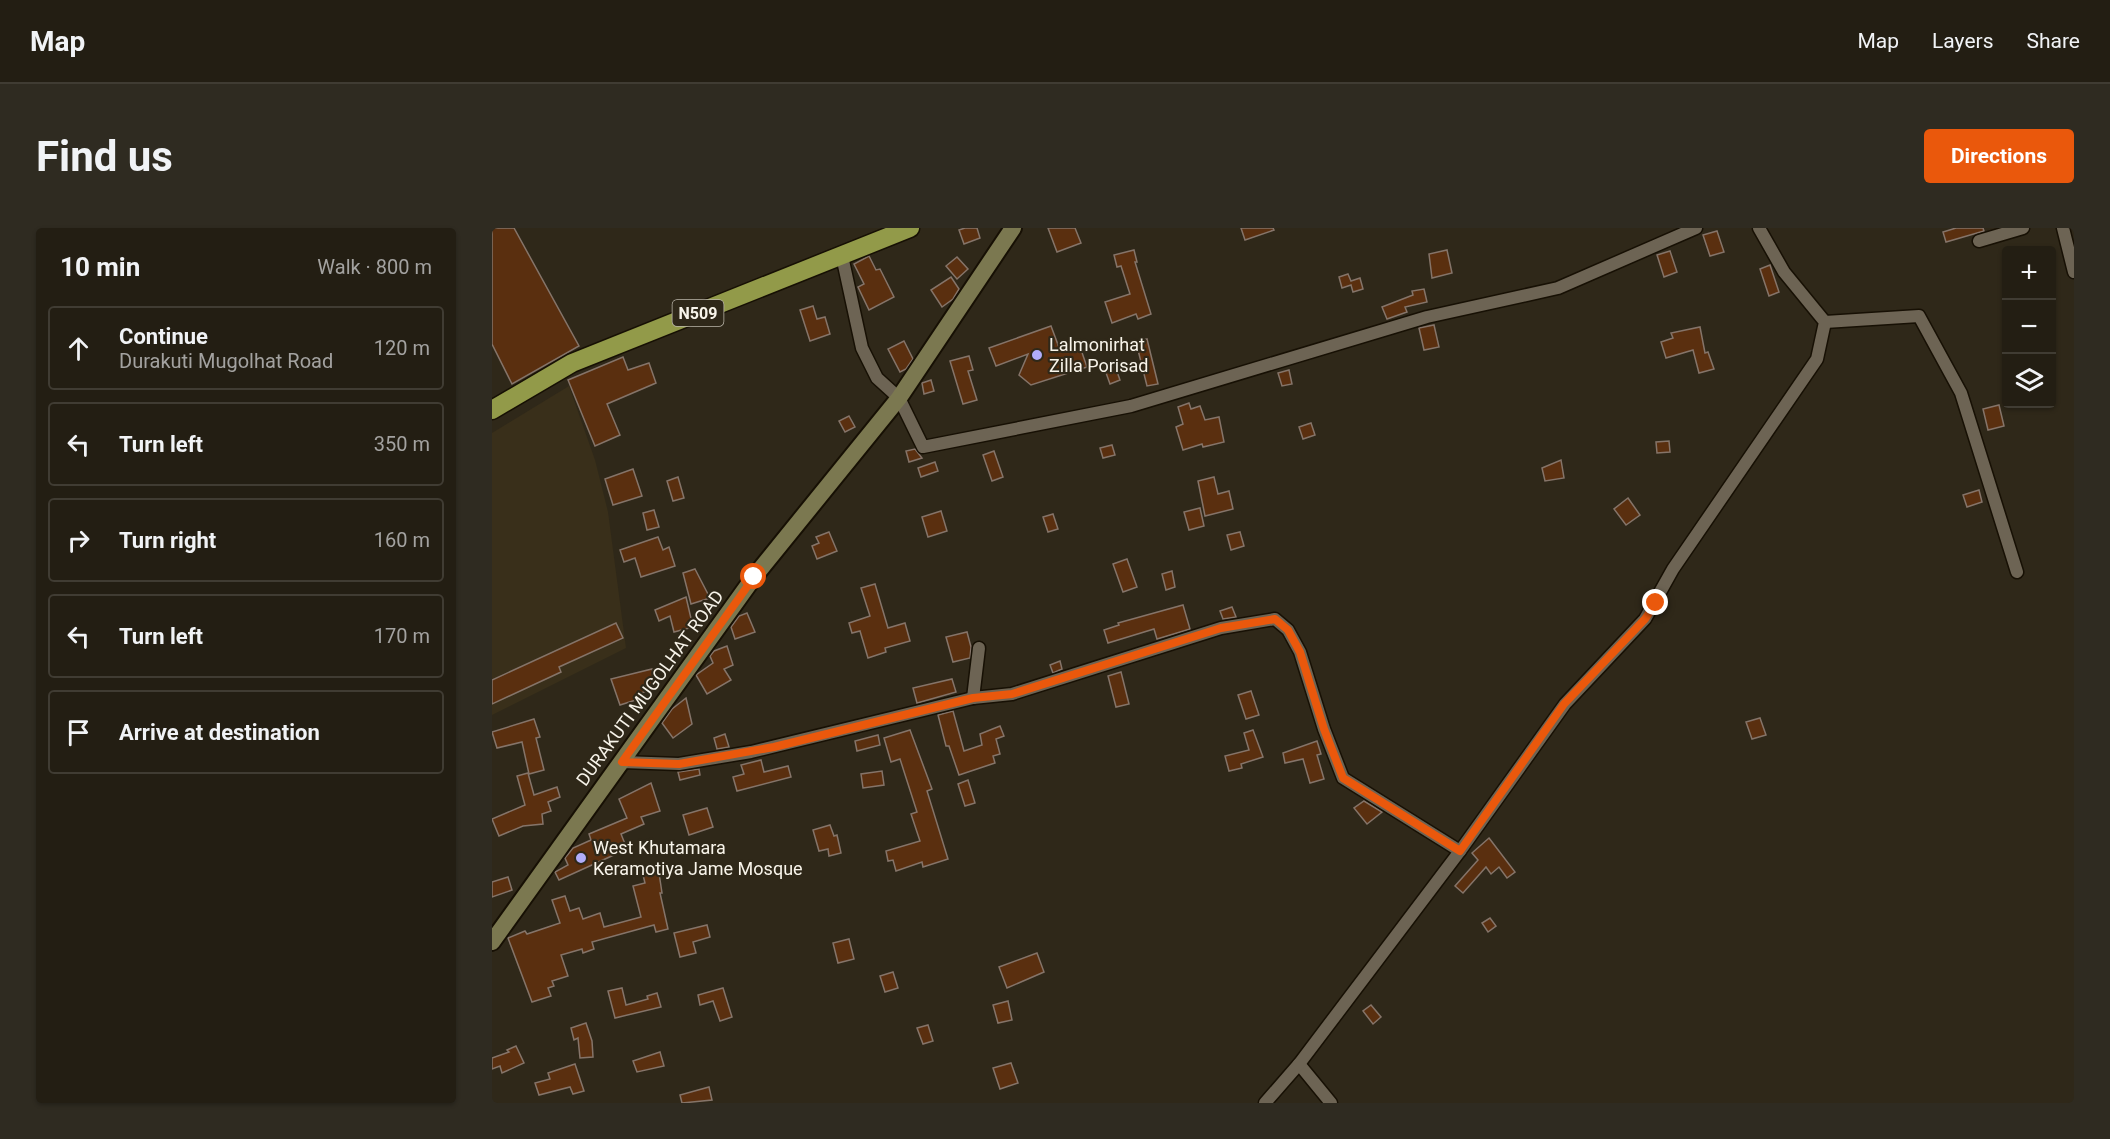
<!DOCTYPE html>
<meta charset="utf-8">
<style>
body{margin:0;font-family:Roboto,sans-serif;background:#2f2b21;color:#f1f3f6}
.controls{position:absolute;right:18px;top:18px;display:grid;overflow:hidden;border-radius:6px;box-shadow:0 2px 4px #0004}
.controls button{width:54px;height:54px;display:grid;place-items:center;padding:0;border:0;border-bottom:2px solid #403c33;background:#231e13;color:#f1f3f6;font:30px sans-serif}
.stop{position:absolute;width:18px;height:18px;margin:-14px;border:4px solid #ea580c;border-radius:50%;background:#fff}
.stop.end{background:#ea580c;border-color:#fff;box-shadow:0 2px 6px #0008}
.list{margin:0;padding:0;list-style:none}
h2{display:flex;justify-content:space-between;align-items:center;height:78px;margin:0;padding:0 24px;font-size:26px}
h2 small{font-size:20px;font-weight:400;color:#a3a2a0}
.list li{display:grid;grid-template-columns:39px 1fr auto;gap:18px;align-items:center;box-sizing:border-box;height:84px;margin:0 12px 12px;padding:0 12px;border:2px solid #403c33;border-radius:6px}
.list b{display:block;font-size:22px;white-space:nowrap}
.list p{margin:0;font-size:20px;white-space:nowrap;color:#a3a2a0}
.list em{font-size:20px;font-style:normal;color:#a3a2a0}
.icon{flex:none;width:33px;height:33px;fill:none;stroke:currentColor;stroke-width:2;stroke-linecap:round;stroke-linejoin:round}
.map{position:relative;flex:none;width:1582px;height:875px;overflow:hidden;border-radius:6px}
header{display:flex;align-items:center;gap:36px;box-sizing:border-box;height:84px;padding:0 30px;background:#231e13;border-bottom:2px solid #403c33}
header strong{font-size:28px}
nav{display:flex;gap:33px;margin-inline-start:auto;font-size:21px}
.intro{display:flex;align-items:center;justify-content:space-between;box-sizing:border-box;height:144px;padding:0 36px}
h1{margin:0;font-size:42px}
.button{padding:15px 27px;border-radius:6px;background:#ea580c;color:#fff;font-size:21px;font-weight:700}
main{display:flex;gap:36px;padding:0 36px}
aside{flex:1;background:#231e13;border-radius:6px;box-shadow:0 2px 4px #0004}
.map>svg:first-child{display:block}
.built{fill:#392f1a}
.building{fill:#5a2f0f;stroke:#857469;stroke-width:1.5}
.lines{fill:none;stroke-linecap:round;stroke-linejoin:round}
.minor-casing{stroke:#171004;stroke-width:15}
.secondary-casing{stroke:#171004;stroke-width:20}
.trunk-casing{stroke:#171004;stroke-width:21}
.minor{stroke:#6d6454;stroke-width:12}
.secondary{stroke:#7b7850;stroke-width:16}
.trunk{stroke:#929a49;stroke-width:18}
.route{stroke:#ea580c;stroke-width:8}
.poi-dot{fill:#b1adfa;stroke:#2f2819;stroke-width:2}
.labels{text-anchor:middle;stroke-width:4.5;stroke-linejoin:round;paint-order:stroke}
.shield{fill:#2f2819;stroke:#bcb7ab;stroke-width:1.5}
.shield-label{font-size:16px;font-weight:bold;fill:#f8f4ea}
.poi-label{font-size:18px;fill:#f8f4ea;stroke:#2f2819;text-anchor:start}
.street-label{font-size:18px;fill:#f8f4ea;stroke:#2f2819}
</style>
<header>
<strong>Map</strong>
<nav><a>Map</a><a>Layers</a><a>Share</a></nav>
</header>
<div class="intro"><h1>Find us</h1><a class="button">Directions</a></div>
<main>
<aside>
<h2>10 min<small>Walk · 800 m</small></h2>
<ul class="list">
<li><svg class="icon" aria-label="ahead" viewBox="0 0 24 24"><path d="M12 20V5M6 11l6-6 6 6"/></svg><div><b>Continue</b><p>Durakuti Mugolhat Road</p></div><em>120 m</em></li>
<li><svg class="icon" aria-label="left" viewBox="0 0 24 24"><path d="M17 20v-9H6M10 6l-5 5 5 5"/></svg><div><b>Turn left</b></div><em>350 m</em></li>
<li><svg class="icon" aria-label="right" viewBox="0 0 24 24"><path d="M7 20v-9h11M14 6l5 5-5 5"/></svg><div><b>Turn right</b></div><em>160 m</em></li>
<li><svg class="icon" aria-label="left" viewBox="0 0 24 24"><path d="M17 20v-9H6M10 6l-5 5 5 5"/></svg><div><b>Turn left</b></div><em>170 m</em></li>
<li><svg class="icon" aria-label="arrive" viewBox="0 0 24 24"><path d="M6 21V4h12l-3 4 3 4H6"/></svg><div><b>Arrive at destination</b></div></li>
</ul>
</aside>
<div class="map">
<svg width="1582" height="875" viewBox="0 0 1582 875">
<rect width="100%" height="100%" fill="#2f2819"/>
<!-- built -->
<path class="built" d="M77 158 103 232 116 284 134 420 0 487V205Z"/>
<!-- building -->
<g class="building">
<path d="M0 0H22L87 118 20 156 0 116Z"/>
<path d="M473 0H485L488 10 472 16 467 2Z"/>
<path d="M556 0H583L589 15 565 24Z"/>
<path d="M749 0H781L782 2 753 12Z"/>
<path d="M1464 0H1491L1492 3 1454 14 1451 4Z"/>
<path d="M1225 3 1232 24 1218 28 1211 7Z"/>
<path d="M642 22 645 34H643L659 86 646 91 644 86 620 95 613 74 638 66 629 38 625 39 622 27Z"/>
<path d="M955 22 960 45 940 50 937 26Z"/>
<path d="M1178 23 1185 44 1172 49 1165 27Z"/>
<path d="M377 28 384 42 388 41 402 69 377 82 366 59 372 56 362 36Z"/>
<path d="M465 29 476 41 465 51 454 38Z"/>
<path d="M1278 37 1287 64 1277 68 1268 41Z"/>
<path d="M856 46 859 53 868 50 871 61 861 64 859 57 850 60 847 49Z"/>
<path d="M459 49 467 61 461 71 450 79 439 62Z"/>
<path d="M932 61 935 74 913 79 915 84 895 91 890 79 921 67 920 63Z"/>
<path d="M321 78 325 91 333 89 338 106 318 113 308 82Z"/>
<path d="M942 97 947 119 932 122 927 100Z"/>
<path d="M559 98 568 122 587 116 595 139 539 157 527 147 536 126 504 138 497 120Z"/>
<path d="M1208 99 1213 125 1216 124 1222 141 1207 145 1201 122 1174 130 1169 114 1181 110 1179 105Z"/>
<path d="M655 111 666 156 655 158 644 114Z"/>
<path d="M412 113 421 131 414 141 408 144 396 121Z"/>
<path d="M477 128 481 142 476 143 485 172 471 176 458 133Z"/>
<path d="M131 129 136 142 157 135 164 155 115 176 128 207 103 218 76 152Z"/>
<path d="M623 138 628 152 618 156 613 142Z"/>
<path d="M797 142 800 156 790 158 786 145Z"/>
<path d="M439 152 442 163 432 166 430 155Z"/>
<path d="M697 175 699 181 708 178 713 192 727 189 732 214 711 219 710 216 691 222 684 199 691 196 686 179Z"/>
<path d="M1507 177 1512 198 1496 202 1491 181Z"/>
<path d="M357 188 363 199 353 204 347 193Z"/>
<path d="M819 195 823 207 811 211 807 199Z"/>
<path d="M1177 213 1178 224 1165 225 1164 214Z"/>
<path d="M620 217 623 227 611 230 608 220Z"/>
<path d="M423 221 430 230 417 234 414 223Z"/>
<path d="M502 223 511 249 500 253 491 227Z"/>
<path d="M1069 232 1072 250 1053 253 1050 240Z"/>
<path d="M443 234 446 243 429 249 426 240Z"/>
<path d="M141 241 150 268 121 277 113 251Z"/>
<path d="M186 249 192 270 181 273 175 253Z"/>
<path d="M722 249 726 266 737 263 741 281 713 288 706 253Z"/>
<path d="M1487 262 1490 274 1475 279 1471 267Z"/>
<path d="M1136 270 1148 287 1134 297 1122 281Z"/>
<path d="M708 280 712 298 697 302 692 284Z"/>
<path d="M162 282 167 299 155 302 151 285Z"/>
<path d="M449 283 455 303 436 309 430 289Z"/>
<path d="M561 286 566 301 556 304 551 289Z"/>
<path d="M337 304 345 323 325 331 320 318 327 315 324 309Z"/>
<path d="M748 304 752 318 739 322 735 307Z"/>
<path d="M166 309 171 322 177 319 183 338 149 349 143 330 132 334 128 322Z"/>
<path d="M635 331 645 359 631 364 621 336Z"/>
<path d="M203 341 218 370 199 376 191 345Z"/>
<path d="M680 343 683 359 674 362 670 346Z"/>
<path d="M383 356 396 400 413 395 418 413 393 420 394 424 376 430 368 403 360 405 357 395 378 388 369 360Z"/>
<path d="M194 369 201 399 182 404 178 388 167 393 163 382Z"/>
<path d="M691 377 698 401 665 411 662 401 616 415 612 402 627 397 626 395Z"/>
<path d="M740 379 744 389 731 391 728 383Z"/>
<path d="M255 385 263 404 243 411 239 399 247 388Z"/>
<path d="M124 395 131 410 67 439 69 444 0 476V452Z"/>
<path d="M475 404 479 419 478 430 461 434 454 409Z"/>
<path d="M235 418 241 437 232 441 239 452 215 466 204 447 221 435 218 428 222 423Z"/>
<path d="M568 433 570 441 561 445 558 437Z"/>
<path d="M160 441 166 460 145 466 147 471 128 477 119 451Z"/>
<path d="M629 444 637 476 624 479 616 448Z"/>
<path d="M460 451 464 464 425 475 421 460Z"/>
<path d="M759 463 767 487 754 491 746 467Z"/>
<path d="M194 470 200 496 181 510 170 495 180 481Z"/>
<path d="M461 483 472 523 490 517 488 506 508 498 512 508 504 511 508 526 501 528 503 535 467 547 457 518H454L446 487Z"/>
<path d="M1268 490 1274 507 1260 511 1254 494Z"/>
<path d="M42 491 48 509 44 510 52 542 37 546 30 514 5 520 0 504Z"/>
<path d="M418 502 440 561 435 563 456 631 431 639 430 634 404 643 401 632 396 633 394 623 428 613 419 586 425 584 408 531 399 534 392 510Z"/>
<path d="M761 502 771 529 749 536 750 540 737 543 733 528 757 522 752 505Z"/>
<path d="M233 506 237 519 225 521 222 510Z"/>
<path d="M386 507 388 517 365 523 363 513Z"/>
<path d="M825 513 829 526 825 527 832 551 818 555 811 531 793 535 791 525Z"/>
<path d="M269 532 272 544 296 538 299 549 245 563 241 549 252 546 249 537Z"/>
<path d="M207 541 208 547 188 552 186 544Z"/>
<path d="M390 543 392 557 371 560 369 546Z"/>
<path d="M36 545 42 567 65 559 68 569 56 574 59 583 50 586 51 596 31 598 7 608 0 591 33 577 25 548Z"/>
<path d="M476 552 483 575 473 578 466 556Z"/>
<path d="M159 555 168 583 149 589 152 596 129 606 135 621 67 652 63 644 76 637 73 630 81 620 99 612 97 606 135 590 127 571Z"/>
<path d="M872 573 890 584 875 596 862 580Z"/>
<path d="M215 580 221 599 197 607 191 587Z"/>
<path d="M338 597 342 608 345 607 349 625 337 628 336 621 327 623 321 602Z"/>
<path d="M997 610 1023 644 1015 650 1007 639 999 646 994 639 971 665 963 658 986 632 980 625Z"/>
<path d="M167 645 170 665H168L176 701 164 704 162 697 100 714 102 721 91 725 90 721 69 727 76 748 60 753 62 758 56 760 59 768 40 774 16 710 33 703 35 706 68 695 60 672 73 668 78 683 87 680 91 691 108 685 112 699 149 689 141 658 153 655 151 647Z"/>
<path d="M16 649 20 662 0 669V654Z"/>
<path d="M998 690 1004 698 996 704 990 695Z"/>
<path d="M215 697 218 709 201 714 204 725 188 729 182 705Z"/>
<path d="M357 711 362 731 346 735 341 715Z"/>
<path d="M545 725 552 744 515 760 507 739Z"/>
<path d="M401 744 406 760 393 764 388 748Z"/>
<path d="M130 760 134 777 156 771 155 768 165 765 169 779 123 790 116 763Z"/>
<path d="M231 760 240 789 228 793 221 773 208 777 206 767Z"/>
<path d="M516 773 520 792 506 795 501 777Z"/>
<path d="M879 777 889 789 881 796 871 783Z"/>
<path d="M94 795 100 813 101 829 88 830 86 810 82 812 79 800Z"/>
<path d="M436 797 441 813 431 816 425 800Z"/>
<path d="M24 818 32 835 10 845 8 838 0 841V830L17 824 15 822Z"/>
<path d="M168 824 172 838 145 844 141 833Z"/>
<path d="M519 835 526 855 508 861 501 840Z"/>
<path d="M83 836 92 863 81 866 78 859 47 867 43 855 58 851 56 845Z"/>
<path d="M217 859 220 872 190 875 188 867Z"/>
</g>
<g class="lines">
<defs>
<g id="minor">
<path d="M1571 0 1582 44"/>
<path d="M1487 13 1531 0"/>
<path d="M350 28 370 120 385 150 407 170 431 219 639 178 935 89 1066 60 1204 0"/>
<path d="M1333 94 1427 88 1469 165 1525 344"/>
<path d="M481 470 487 420"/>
<path d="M130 534 187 536 259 524 481 470 520 466 729 400 783 391 796 402 808 424 832 501 851 550 968 623"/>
<path d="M807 836 839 875"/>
<path d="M773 875 807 836 968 623 1073 476 1153 391 1181 341 1325 131 1333 94 1292 44 1267 0"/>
</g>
<path id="secondary" d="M0 714 262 349 407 170 521 0"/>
<path id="trunk" d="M0 182 80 135 418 0"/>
</defs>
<!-- minor casing -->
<use href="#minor" class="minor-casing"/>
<!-- secondary casing -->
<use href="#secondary" class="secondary-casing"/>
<!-- trunk casing -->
<use href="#trunk" class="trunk-casing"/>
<!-- minor -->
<use href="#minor" class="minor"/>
<!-- secondary -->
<use href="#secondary" class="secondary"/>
<!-- trunk -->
<use href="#trunk" class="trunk"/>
</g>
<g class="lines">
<!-- route -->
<path class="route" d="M262 349 130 534 187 536 282 519 481 470 520 466 729 400 783 391 796 402 808 424 832 501 851 550 968 623 1072 476 1153 391 1164 375"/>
</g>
<!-- markers -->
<g class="poi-dot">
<circle cx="545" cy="127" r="6"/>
<circle cx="89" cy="630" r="6"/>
</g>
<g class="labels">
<!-- shield labels -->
<rect class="shield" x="180.5" y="72" width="51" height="26" rx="4.5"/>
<g class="shield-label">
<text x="206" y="91">N509</text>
</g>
<!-- poi labels -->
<g class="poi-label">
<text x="557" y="123">Lalmonirhat<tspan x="557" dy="21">Zilla Porisad</tspan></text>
<text x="101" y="626">West Khutamara<tspan x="101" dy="21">Keramotiya Jame Mosque</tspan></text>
</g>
<!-- street labels -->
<g class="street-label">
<text transform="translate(158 460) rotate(-54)" y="6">DURAKUTI MUGOLHAT ROAD</text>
</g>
</g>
</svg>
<div class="controls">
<button>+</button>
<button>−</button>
<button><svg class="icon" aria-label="layers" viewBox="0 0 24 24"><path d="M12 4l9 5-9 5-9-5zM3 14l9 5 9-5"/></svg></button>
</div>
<div class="stop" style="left:262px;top:349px"></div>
<div class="stop end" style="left:1164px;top:375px"></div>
</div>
</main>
